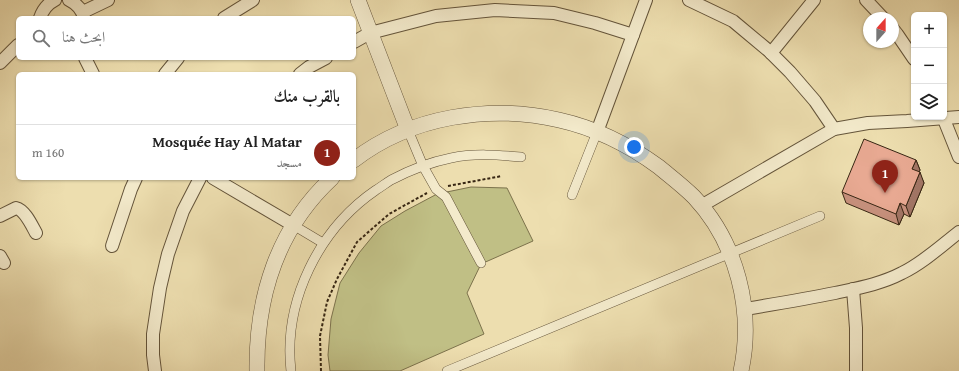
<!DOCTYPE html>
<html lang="ar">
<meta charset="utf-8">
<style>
body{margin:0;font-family:"Gentium Book Plus",Amiri,serif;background:#f6f6f6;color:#222;direction:rtl}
.controls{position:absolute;right:12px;top:12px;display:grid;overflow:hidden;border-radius:6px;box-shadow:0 1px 3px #0004}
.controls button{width:36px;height:36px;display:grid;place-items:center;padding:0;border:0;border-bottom:1px solid #e0e0e0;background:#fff;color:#222;font:20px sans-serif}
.compass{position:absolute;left:863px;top:12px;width:36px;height:36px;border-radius:50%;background:#fff;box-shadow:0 1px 3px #0004;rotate:21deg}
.you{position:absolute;left:634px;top:147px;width:14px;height:14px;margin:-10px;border:3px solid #fff;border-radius:50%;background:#1a73e8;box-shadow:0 0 0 6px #1a73e833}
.badge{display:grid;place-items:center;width:26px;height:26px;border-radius:50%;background:#8f2418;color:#fff;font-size:13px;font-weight:700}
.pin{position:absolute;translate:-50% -33px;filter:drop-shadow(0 1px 2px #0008)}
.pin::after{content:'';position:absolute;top:21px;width:14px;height:12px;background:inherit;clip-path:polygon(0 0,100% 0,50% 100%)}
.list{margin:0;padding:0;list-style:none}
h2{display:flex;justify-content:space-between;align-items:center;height:52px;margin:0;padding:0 16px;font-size:17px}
h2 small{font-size:13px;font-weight:400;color:#767676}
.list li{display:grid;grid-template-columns:26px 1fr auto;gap:12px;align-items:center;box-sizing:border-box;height:56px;padding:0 16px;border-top:1px solid #e0e0e0}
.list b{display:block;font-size:15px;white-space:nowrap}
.list p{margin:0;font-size:13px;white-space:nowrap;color:#767676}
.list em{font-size:13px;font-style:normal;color:#767676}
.icon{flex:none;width:22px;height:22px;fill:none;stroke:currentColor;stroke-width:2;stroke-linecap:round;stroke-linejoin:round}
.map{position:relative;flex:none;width:959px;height:371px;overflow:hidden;direction:ltr}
.search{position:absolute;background:#fff;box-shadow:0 1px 3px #0004;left:16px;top:16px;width:340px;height:44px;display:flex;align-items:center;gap:10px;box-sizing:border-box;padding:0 14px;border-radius:6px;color:#767676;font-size:15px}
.panel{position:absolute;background:#fff;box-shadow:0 1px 3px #0004;left:16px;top:72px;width:340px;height:108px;border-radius:6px;direction:rtl}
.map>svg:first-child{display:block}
.green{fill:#c0bf85;stroke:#7c724c}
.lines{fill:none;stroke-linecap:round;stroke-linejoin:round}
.pedestrian-casing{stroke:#64543a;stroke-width:10}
.minor-casing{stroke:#64543a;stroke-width:14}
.tertiary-casing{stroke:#64543a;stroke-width:16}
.path{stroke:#372613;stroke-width:2;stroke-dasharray:3 2;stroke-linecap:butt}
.pedestrian{stroke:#f3eacb;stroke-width:9}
.minor{stroke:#f3eacb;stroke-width:12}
.tertiary{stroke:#f3eacb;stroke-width:15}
.wall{fill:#c8917e;stroke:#372613}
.shaded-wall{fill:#a27666;stroke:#372613}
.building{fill:#e8a992;stroke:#372613}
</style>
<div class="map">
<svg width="959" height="371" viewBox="0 0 959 371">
<rect width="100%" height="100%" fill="#eddeaf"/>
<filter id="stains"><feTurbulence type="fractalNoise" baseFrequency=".005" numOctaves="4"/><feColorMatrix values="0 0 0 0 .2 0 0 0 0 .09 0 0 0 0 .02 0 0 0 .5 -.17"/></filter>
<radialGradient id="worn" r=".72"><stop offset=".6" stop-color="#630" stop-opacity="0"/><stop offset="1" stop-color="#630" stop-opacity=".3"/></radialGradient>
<!-- green -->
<path class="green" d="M471 187 507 188 533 241 481 264 467 293 484 334 400 371H330L328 355 331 319 340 283 359 253 381 226 405 211 437 194Z"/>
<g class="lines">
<defs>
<g id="pedestrian">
<path d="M408 130 423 166 436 189 446 197 481 263"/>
<path d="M572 195 597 132"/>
<path d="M293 225 323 243"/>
<path d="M291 371C283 301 319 229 376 190 381 187 386 183 391 180 410 170 431 162 451 158 474 153 498 155 521 157"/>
<path d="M447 371 820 216"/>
</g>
<g id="minor">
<path d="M69 0C77 4 82 9 84 18"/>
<path d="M689 0 733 21 769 51 790 72 815 101 834 129"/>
<path d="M866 0 883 18"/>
<path d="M83 12 108 0"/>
<path d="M40 18C43 9 47 4 55 0"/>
<path d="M224 18 253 0"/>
<path d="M893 29 897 34 914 59"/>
<path d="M354 42 370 33 436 16 495 10 554 13 595 23 633 35"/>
<path d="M771 53 814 0"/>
<path d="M85 58 93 74"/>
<path d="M0 63 18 45"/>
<path d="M165 74 178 58"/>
<path d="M300 74 309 67 326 58"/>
<path d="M943 117 959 157"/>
<path d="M597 132 646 0"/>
<path d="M213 178 293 225"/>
<path d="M701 206 834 129 868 123 907 121 959 117"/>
<path d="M0 216 16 208C25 210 32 226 36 233"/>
<path d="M112 246 131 189 136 178"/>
<path d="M0 256 4 263"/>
<path d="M853 289 856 328V371"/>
<path d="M745 309C775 304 805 299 835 293 858 288 881 284 902 273 923 263 941 246 959 232"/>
<path d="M155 371 153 355V334L160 288 168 254 183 211 200 178"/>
</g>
<g id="tertiary">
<path d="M358 0 408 130"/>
<path d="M354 160C411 116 490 104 559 120 595 128 629 145 659 167 671 177 683 186 694 197 737 243 754 310 741 371"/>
<path d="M257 371C256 298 277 229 332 178"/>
</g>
</defs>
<!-- pedestrian casing -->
<use href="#pedestrian" class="pedestrian-casing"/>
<!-- minor casing -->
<use href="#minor" class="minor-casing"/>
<!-- tertiary casing -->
<use href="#tertiary" class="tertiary-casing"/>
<!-- path -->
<g class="path">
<path d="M448 186 502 176"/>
<path d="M321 371 320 336 327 302 337 279 357 242 389 214 427 193"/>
</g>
<!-- pedestrian -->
<use href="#pedestrian" class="pedestrian"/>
<!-- minor -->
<use href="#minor" class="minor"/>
<!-- tertiary -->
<use href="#tertiary" class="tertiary"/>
</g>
<!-- wall -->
<path class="wall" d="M916 160 920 170 919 172 924 183 910 217 904 214 899 225 846 203 842 192Z"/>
<!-- shaded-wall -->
<g class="shaded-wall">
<path d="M916 160 920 170 916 180 912 169Z"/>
<path d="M920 172 924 183 910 217 906 206Z"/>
<path d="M900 203 904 214 899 225 896 214Z"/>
</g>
<!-- building -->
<path class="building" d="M864 139 916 160 912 169 920 172 906 206 900 203 896 214 842 192Z"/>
<rect width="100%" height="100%" filter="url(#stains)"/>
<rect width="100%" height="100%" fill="url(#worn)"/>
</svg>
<div class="controls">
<button>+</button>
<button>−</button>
<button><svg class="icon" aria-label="layers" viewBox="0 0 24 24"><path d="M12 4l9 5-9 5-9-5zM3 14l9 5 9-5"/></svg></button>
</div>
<svg class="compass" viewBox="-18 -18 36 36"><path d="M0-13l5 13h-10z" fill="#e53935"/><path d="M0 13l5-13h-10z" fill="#767676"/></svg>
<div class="you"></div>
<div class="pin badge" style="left:885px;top:193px">1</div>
<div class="search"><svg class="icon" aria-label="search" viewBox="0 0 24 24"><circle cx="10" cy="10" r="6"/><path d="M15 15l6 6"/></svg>ابحث هنا</div>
<section class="panel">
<h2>بالقرب منك<small></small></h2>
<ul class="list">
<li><span class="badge">1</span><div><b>Mosquée Hay Al Matar</b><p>مسجد</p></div><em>160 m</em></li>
</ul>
</section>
</div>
